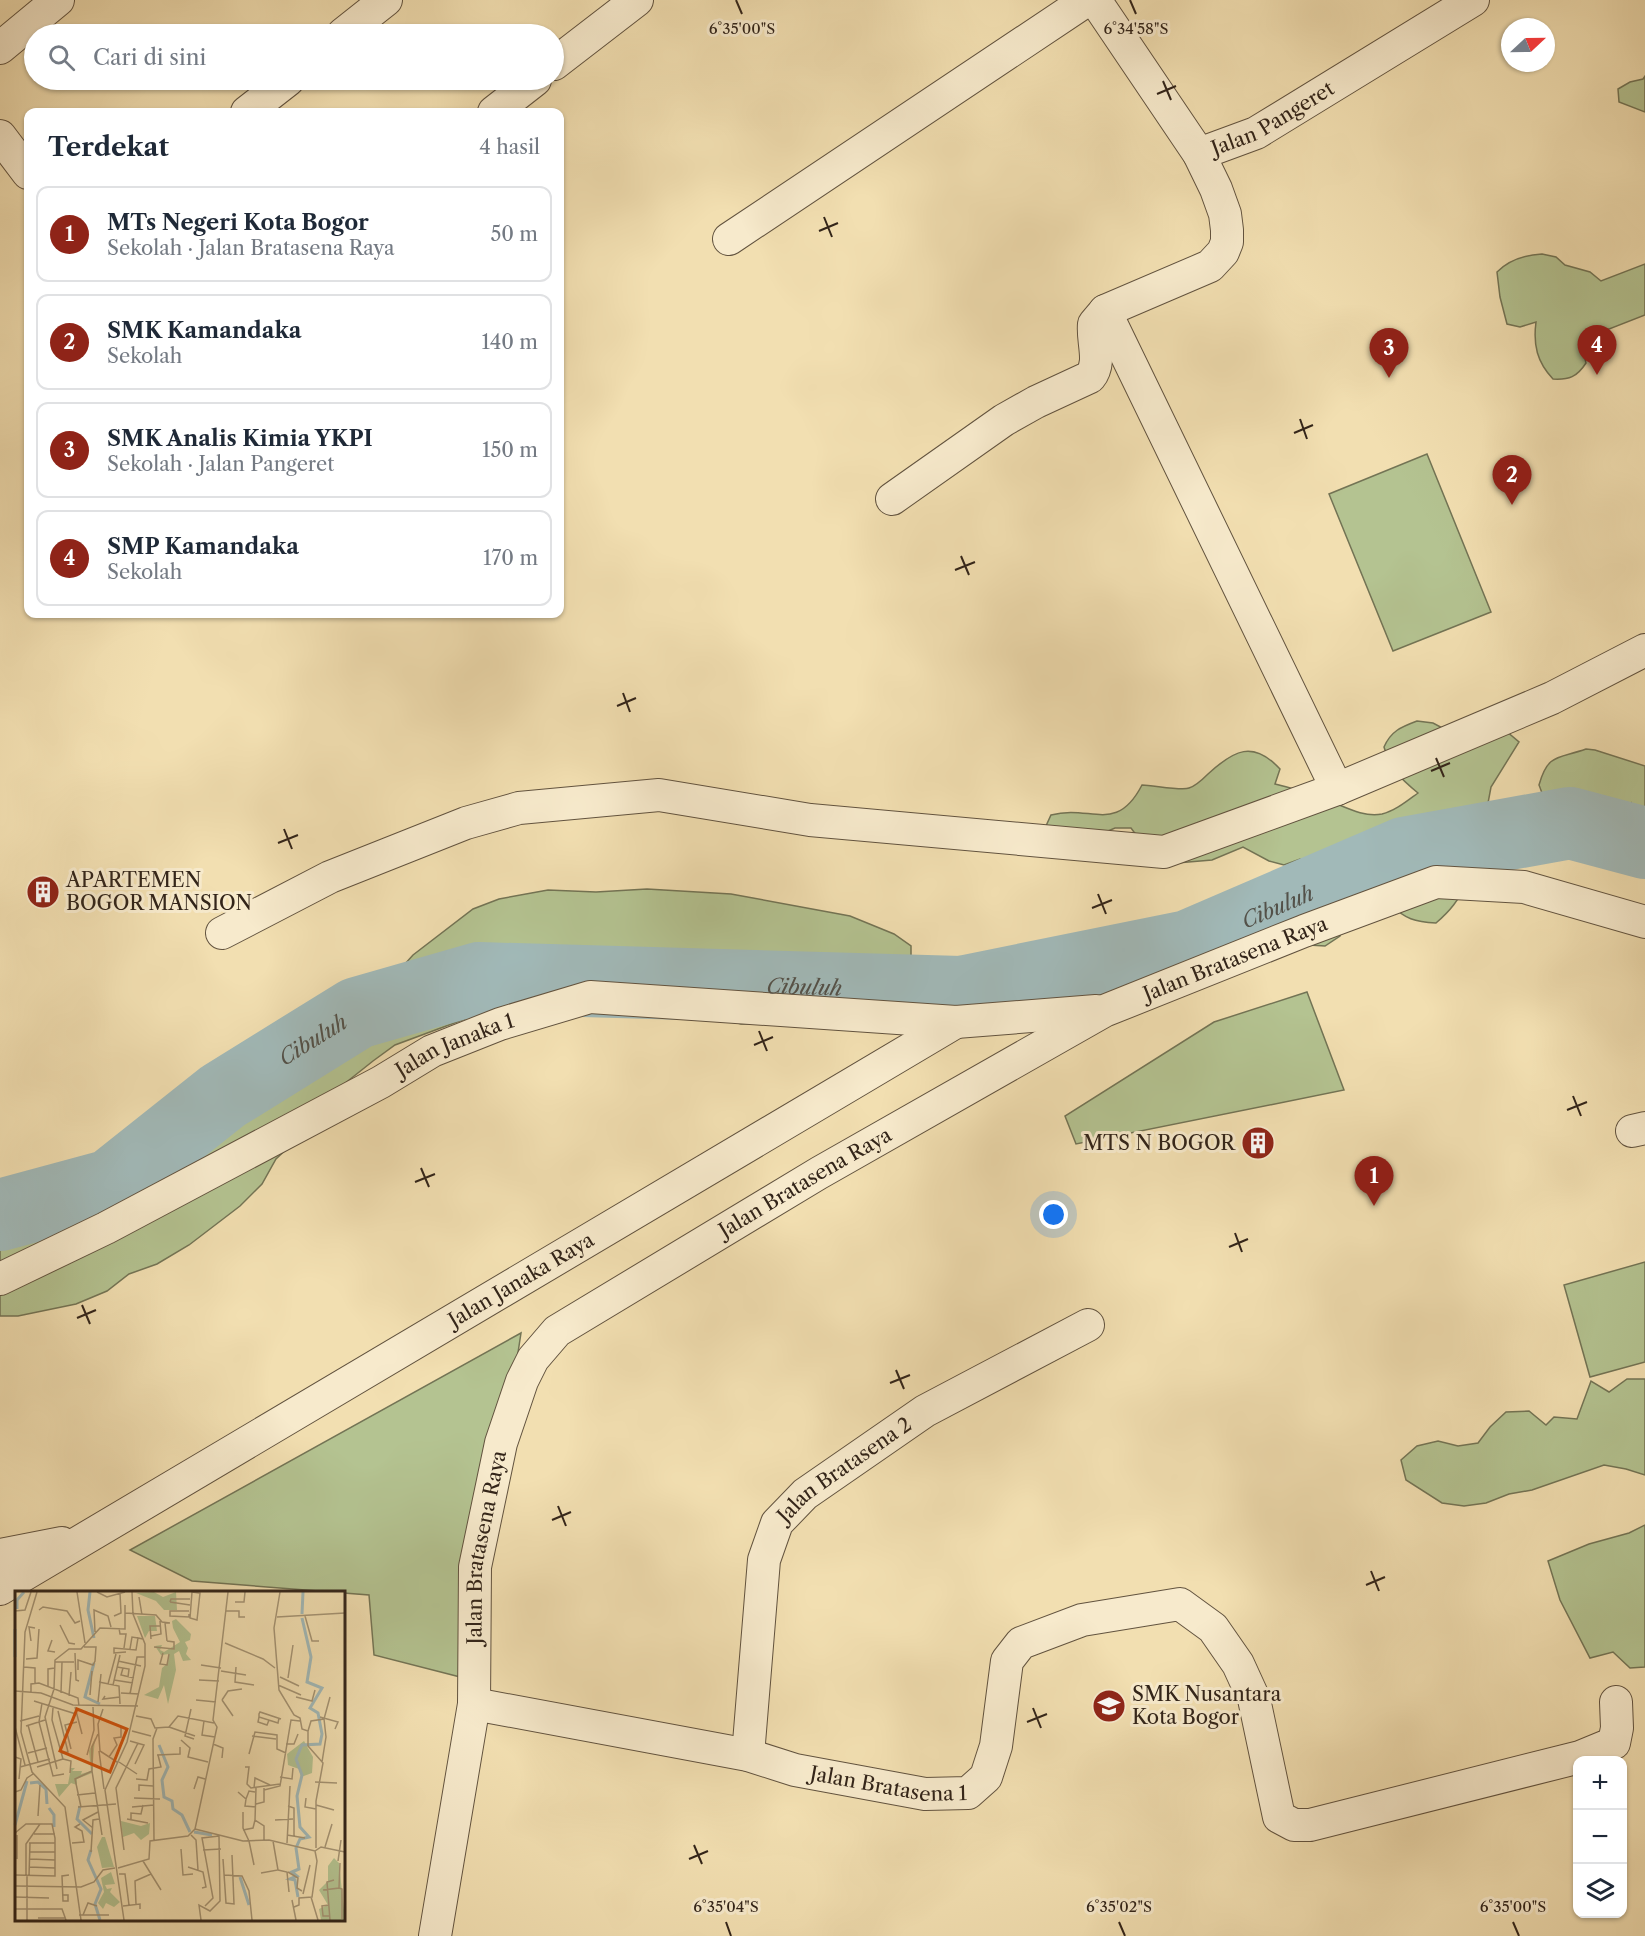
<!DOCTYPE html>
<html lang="id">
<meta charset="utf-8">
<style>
body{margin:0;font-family:"Libre Caslon Text",serif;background:#f6f6f7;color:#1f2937}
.controls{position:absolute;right:18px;bottom:18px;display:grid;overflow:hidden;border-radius:12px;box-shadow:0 2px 4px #0004}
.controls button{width:54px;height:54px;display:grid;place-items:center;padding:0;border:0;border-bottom:2px solid #e0e1e3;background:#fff;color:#1f2937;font:30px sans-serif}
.compass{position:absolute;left:1501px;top:18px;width:54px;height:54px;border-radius:50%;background:#fff;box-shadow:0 2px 4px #0004;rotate:68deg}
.you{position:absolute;left:1054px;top:1215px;width:21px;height:21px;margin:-15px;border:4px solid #fff;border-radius:50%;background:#1a73e8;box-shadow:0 0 0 9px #1a73e833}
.badge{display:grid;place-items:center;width:39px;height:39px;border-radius:50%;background:#8f2418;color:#fff;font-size:20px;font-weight:700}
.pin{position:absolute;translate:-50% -50px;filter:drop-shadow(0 2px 3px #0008)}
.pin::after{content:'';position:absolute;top:32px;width:21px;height:18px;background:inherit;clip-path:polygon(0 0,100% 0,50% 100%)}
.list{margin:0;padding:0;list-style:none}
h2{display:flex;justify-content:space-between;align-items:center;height:78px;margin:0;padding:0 24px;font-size:26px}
h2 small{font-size:20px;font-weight:400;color:#747a83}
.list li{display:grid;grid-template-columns:39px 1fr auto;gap:18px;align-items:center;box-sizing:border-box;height:96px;margin:0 12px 12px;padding:0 12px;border:2px solid #e0e1e3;border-radius:12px}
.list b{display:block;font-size:22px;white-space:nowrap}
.list p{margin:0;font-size:20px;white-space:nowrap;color:#747a83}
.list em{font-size:20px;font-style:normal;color:#747a83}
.icon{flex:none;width:33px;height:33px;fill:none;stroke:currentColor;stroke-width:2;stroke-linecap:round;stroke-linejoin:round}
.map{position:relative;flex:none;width:1645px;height:1936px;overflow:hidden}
.search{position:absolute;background:#fff;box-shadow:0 2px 4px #0004;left:24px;top:24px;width:540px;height:66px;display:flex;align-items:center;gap:15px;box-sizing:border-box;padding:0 21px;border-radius:33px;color:#747a83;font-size:22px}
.panel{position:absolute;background:#fff;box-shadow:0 2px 4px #0004;left:24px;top:108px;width:540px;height:510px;border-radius:12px}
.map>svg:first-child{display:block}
.green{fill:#b4c391;stroke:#737455;stroke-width:1.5}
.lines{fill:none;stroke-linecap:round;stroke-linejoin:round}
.river{stroke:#a1b9b8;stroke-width:72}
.street-casing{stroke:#62533f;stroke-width:34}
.street{stroke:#f7eacc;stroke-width:32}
.ticks{fill:none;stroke:#322419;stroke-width:2}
.labels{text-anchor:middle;stroke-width:6;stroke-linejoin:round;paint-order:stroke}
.street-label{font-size:20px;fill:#322419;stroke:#f7eacc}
.poi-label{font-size:20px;fill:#322419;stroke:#f7eacc;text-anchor:start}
.water-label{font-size:21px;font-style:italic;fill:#535149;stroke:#f7eacc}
.inset-river{fill:none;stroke:#a1b9b8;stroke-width:3}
.inset-road{fill:none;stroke:#a59474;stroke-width:1.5}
.view{fill:#d6540d;fill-opacity:0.15;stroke:#d6540d;stroke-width:3}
.inset-edge{fill:none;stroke:#322419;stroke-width:3}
.ticks-label{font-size:15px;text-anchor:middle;fill:#322419;stroke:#f7eacc;stroke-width:6;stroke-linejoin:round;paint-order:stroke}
</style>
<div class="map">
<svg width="1645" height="1936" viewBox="0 0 1645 1936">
<rect width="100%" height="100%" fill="#f2dfb1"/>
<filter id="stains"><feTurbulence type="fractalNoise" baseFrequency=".00333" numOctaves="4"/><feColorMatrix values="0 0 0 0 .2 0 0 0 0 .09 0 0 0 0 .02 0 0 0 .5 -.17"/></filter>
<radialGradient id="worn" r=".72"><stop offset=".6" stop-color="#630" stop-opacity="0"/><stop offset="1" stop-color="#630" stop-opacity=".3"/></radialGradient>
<!-- green -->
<g class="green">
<path d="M1645 76V112L1619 102 1618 89 1630 82 1643 79Z"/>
<path d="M1542 254 1556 257 1565 265 1590 272 1601 281 1645 264V315L1591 336 1583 350 1586 363C1577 377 1569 380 1553 379 1537 362 1533 345 1536 322L1520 327 1507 324 1500 297 1497 272C1509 260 1525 255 1542 254Z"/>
<path d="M1427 454 1491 612 1393 651 1329 494Z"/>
<path d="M1417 721 1433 723 1448 731H1506L1519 742 1491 787 1488 803 1490 820 1483 836 1467 841 1451 837 1434 841 1429 859 1444 861 1460 867 1467 882C1459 900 1450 911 1436 923 1415 922 1405 919 1390 904H1347L1340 936 1325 946 1309 945C1295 918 1291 919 1302 889L1315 882 1313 867 1300 859 1284 865 1269 861 1243 847 1212 860 1165 864 1145 847 1131 828H1115L1082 842 1045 828 1051 815C1091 804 1116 835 1142 785 1152 785 1182 791 1189 788 1196 786 1203 779 1208 774 1234 750 1253 740 1280 769L1275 784C1292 788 1308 793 1324 799 1342 805 1362 818 1382 814 1395 811 1407 801 1418 793 1401 779 1390 769 1384 747 1391 731 1401 727 1417 721Z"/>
<path d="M1586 749 1595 750 1645 766V845L1626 844 1623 835 1631 813V803C1611 819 1570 824 1550 806 1544 802 1542 792 1539 785 1548 753 1558 759 1586 749Z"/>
<path d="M647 889 731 894 850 916 894 934 911 946V972L904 983 826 1014 769 1023 741 1024 591 982 562 980 536 984 485 1005 465 1019 395 1045 373 1061 329 1096 295 1141 276 1159 262 1184 240 1206 189 1245 157 1264 129 1274 107 1291 76 1304 18 1316H0V1221L71 1185 112 1158 309 1070 413 955 473 909 499 899 548 890 596 892Z"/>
<path d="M1307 992 1344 1090 1076 1144 1065 1116 1214 1022Z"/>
<path d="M1645 1262V1362L1590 1377 1564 1285Z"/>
<path d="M521 1333 468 1679 374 1655 369 1595 192 1581 130 1550Z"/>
<path d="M1627 1379H1645V1475L1626 1469 1604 1465 1532 1490 1509 1494 1486 1503 1464 1506 1442 1503 1406 1480 1401 1460 1417 1446 1438 1441 1458 1446 1478 1443 1490 1427 1506 1412 1529 1411 1546 1425 1554 1417 1577 1419 1591 1381 1609 1392Z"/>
<path d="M1645 1525V1667L1630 1668 1613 1652 1590 1658 1560 1600 1548 1561 1589 1544 1629 1533Z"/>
</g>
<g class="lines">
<!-- river -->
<path class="river" id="s1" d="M0 1215 111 1185 223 1096 357 1013 479 978 961 992 1188 946 1404 853 1570 823 1645 843"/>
<defs>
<g id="street">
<path d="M343 34 386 0"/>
<path d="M0 48 58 0"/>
<path d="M554 64 637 0"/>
<path d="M247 112 288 80"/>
<path d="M494 112 535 80"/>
<path d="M0 136 28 173"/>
<path id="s2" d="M1199 154 1256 133 1473 0"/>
<path d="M729 239 1087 0"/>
<path d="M1105 311 1337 789"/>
<path d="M892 499 1004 420 1036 402 1090 377C1102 362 1092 342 1094 324L1105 311 1210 266 1223 252 1227 242V230L1225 214 1216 189 1199 154 1095 0"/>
<path d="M222 933 330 877 466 823 519 808 659 795 810 820 1164 852 1337 789 1552 698 1645 650"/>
<path d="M1632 1131 1645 1128"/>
<path id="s3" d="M0 1279 106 1228 381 1082 432 1051 500 1024 590 997 956 1022 1096 1011"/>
<path d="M0 1555 62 1543"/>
<path id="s4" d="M0 1589 956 1022"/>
<path id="s5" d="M474 1704 748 1755 795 1770 925 1794 968 1793 986 1777 996 1746 1007 1661 1021 1643 1082 1620 1180 1604 1213 1628 1238 1664 1254 1699 1279 1817 1294 1825H1310L1580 1757 1614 1743 1617 1728 1616 1702"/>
<path id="s6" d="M748 1755 764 1560 777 1523 805 1494 925 1411 1088 1325"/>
<path id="s7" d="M435 1936 474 1704 475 1567 501 1443 522 1381 533 1359 557 1331 819 1173 1104 1011 1304 931 1436 882 1524 887 1645 922"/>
</g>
</defs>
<!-- street casing -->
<use href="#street" class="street-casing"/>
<!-- street -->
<use href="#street" class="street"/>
</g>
<!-- ticks -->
<path class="ticks" d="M736 0 742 14M1130 0 1136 14M1163 81 1171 100M1157 94 1176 86M824 217 832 237M819 231 838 223M1300 419 1307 439M1294 433 1313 425M961 556 969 575M955 570 975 562M623 693 630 712M617 706 636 698M1436 758 1444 777M1431 771 1450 763M284 829 292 849M278 843 298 835M1098 894 1106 914M1092 908 1112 900M759 1031 767 1051M754 1045 773 1037M1573 1096 1581 1116M1567 1110 1587 1102M421 1168 429 1187M415 1182 435 1174M1235 1233 1242 1252M1229 1247 1248 1239M82 1305 90 1324M77 1318 96 1310M896 1370 904 1389M890 1383 910 1375M558 1506 566 1526M552 1520 571 1512M1371 1571 1379 1591M1366 1585 1385 1577M1033 1708 1041 1728M1027 1722 1047 1714M694 1845 702 1864M689 1859 708 1851M726 1922 731 1936M1119 1922 1125 1936M1513 1922 1519 1936"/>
<!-- icons -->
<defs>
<symbol id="building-disc" viewBox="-11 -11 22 22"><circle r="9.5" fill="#8f2418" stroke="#f7eacc"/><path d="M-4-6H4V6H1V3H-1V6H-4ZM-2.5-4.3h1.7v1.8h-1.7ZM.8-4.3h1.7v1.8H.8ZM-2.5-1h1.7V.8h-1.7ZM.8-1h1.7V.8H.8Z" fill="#fff"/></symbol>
<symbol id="school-disc" viewBox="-11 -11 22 22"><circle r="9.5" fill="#8f2418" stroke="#f7eacc"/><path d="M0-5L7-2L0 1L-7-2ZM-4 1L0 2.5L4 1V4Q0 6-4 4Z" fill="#fff"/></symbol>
</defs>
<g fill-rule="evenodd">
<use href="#building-disc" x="24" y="873" width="38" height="38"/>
<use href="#building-disc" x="1239" y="1124" width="38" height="38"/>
<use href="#school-disc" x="1090" y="1687" width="38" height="38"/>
</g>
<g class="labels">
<!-- street labels -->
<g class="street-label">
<text dy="7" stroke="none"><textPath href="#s2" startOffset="82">Jalan Pangeret</textPath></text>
<text dy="7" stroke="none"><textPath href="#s7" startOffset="1401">Jalan Bratasena Raya</textPath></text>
<text dy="7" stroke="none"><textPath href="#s3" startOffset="512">Jalan Janaka 1</textPath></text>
<text dy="7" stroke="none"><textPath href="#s7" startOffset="915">Jalan Bratasena Raya</textPath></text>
<text dy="7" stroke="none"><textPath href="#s4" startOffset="606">Jalan Janaka Raya</textPath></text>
<text dy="7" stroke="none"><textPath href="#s6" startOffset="321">Jalan Bratasena 2</textPath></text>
<text dy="7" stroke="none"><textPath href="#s7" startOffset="393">Jalan Bratasena Raya</textPath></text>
<text dy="7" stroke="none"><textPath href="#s5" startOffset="423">Jalan Bratasena 1</textPath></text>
</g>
<!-- poi labels -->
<g class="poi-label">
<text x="66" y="887">APARTEMEN<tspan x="66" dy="23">BOGOR MANSION</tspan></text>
<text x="1235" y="1150" text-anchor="end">MTS N BOGOR</text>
<text x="1132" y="1701">SMK Nusantara<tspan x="1132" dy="23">Kota Bogor</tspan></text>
</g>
<!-- water labels -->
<g class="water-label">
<text dy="7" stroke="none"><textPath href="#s1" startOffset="1354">Cibuluh</textPath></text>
<text dy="7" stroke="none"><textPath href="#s1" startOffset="868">Cibuluh</textPath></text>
<text dy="7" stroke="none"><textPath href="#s1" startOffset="364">Cibuluh</textPath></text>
</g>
</g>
<!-- overview -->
<g transform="translate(15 1591)">
<rect width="330" height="330" fill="#f2dfb1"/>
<path d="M139 1 148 6 161 1 162 19H149L141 10 121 2ZM122 25H140L142 40H134L130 47ZM161 28 176 43 175 49 170 51 173 57 171 63 176 69 168 70 164 60 159 63 161 79 153 113 149 94 143 108 129 104 144 96 147 77 153 72 154 63 146 64 140 55 147 54 145 59 149 61 165 51 158 37 157 30ZM80 147 77 182 62 188V194L56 192 44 206 40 193H53L56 177H60L57 180H67L66 183 76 180 74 160ZM289 150 298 166 297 182 286 186 284 178 273 174 272 163ZM106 230 126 235 135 232 134 243 126 249 119 242 108 246ZM87 246H90L99 276 87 277 82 256ZM319 267 324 272 330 329H306L304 318 313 314 304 299 313 290V275ZM96 281 100 293 90 294 92 298 97 297 95 301 105 311 99 316 91 312 88 318 83 312 89 301 86 287Z" fill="#b4c391"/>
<path class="inset-river" d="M75 1 73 19 79 47M2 18V9L9 1M287 23 288 1M0 38V66M79 72 70 106 85 113M144 154 153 176 147 189 149 206 157 210 158 218 167 224 175 241M15 192 23 191 31 198 32 213M65 215 62 228 77 243M34 217 39 224V236M0 234 12 190M179 241 197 244M76 259 73 269 86 298 80 313 85 329M225 286 234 314M283 306 280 289 275 288 282 285 277 281 284 278 281 257 285 248 294 246 285 236 282 205 287 184 281 168 287 154 305 153 307 143 303 122 295 117 307 97 292 91 296 66 287 27"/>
<path class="inset-road" d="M22 1 10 41 6 141 17 181 50 216 66 329M62 1 70 52M82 1 92 6 110 1M177 1 184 2H185L182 29 175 27 177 1M265 1 259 37 264 99 279 124 285 127 287 138 293 140V155L308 172 301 210V257M124 6 127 24M155 11 156 8H175M155 11 175 14M220 11H229L230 1M24 19 28 16 52 20 60 32 65 30M0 20 10 19 16 1M211 20H224V26H230M110 22 141 24 147 31 155 32M174 23V26L155 25V20H174M99 25 106 22 105 2M290 25 297 50H304M262 26 330 22M150 32 152 50M45 34 54 52 60 53M104 37 105 43H111L109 57M80 41 79 19 93 25 96 36M136 45 146 43 145 30M136 48 135 35H145M37 49 33 60 40 61M16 50 14 36 20 37M210 52 248 68 260 77M139 56 159 58V51L152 50M115 58 117 46 123 47M111 61 99 62V57L121 59 123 47 128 48M60 62 61 89 64 90M148 62 145 73 152 74 154 63M11 68 22 67 24 38M103 70 126 75M40 71H59M186 74 206 77M9 76 20 77V92M102 76 114 78 113 86M221 76 220 91 239 94M108 77 106 84 119 87M63 79V69L78 74 80 70 81 56H69M206 80 231 84M265 86 284 95M273 87 278 54M99 89 118 92M184 89 204 90M84 91 104 95 105 113M93 93 101 63M98 94 105 64M263 94 286 104M33 95V78L40 77M0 100 26 102 58 114 123 115M16 101V93L24 92 63 107 64 115M46 102 47 71M106 102 124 103M115 103 122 66H130M75 104 77 80M54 105 56 81M90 105 88 108 105 106M281 106 297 110 300 99M181 109 201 111M207 109 213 100 227 98M207 109 218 125M19 110 61 123M83 111 86 83M27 112 24 131 38 185 49 183M60 116 67 143M38 117 37 129 48 168M88 118 83 133 85 160 102 171M176 118 170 145 179 148M43 120 53 161 47 162M121 125 136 128 140 137 154 136 163 125 199 132M244 126 243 131 252 134 254 129M305 126 323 131 320 138M264 127 263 132 244 126V123L245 121 266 128M5 130 24 125M189 130 187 144 200 146M13 134 23 171M11 135 30 129M0 136 10 174M154 136 180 145M117 140 136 145M293 140 296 130 309 128 315 106M83 143 77 156V180L87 244M237 145 261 148M166 149 175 157 173 166 193 171M115 150 129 154 120 173M198 153 208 157 207 167M271 153H279L283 143M56 158 50 134 62 131M84 160 89 198M13 162 32 157M234 163 240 141 262 144V158L271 162M72 164 79 139 78 116M142 164 165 163V156M0 166 6 168 4 188M94 166 102 154 99 147 106 146V137M48 168 56 170 55 182M104 171 122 183M307 171 311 146 309 128M5 176 35 168M22 176 48 168M230 176H234L232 193 236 197 265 193M42 178 30 126 39 98 40 69 54 58H66L85 37 110 38V14M265 186 277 188 278 177M121 188 132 189 134 178 146 176 143 164M300 191 322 192M239 197 240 187 255 194M241 197 240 229 249 235V249M179 198 183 186 190 188M249 199 265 195 276 129 285 130M124 200V194L138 195M0 201 6 199 12 187 18 183M223 201 231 208 234 200 240 201M62 204 80 202M119 207 145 208M291 207 290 216 301 218M231 208 230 215 241 216M241 213 249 211V197M301 214 319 219M273 215 279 217V245M63 216 101 213M66 216 60 188 77 180M117 216 139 214M228 221V237L234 250M23 225 25 194M112 228 133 232M116 228V222L126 223 128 214M260 229 278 228M78 237 68 229 83 221M180 238 202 136 198 129 213 1M180 238 228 250 254 249 300 260 306 256 330 261M228 239 238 237 240 229M0 242 11 233H37L40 247V285L0 284M19 243H40M2 244V268M176 244 181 249 183 279M272 244 290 247M139 249 138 148 142 137M234 250 239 274M14 252H40M57 252 69 251 67 240 60 236 65 233M272 252 275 195M310 256 317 233M166 258 168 284 178 283M109 259 101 197 123 152M188 259 206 258M15 261H40M76 261 78 229 84 228M15 268 40 269M208 268 211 312 219 313 217 264M128 270 146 299M323 270 326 249M14 276 40 277M173 276 188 281 191 296 187 297M103 277 134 268 135 250 173 245 180 238M263 279 272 281 274 301M273 281 283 287 282 297 287 300M246 282 263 279 258 250M104 283H110L114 314M209 284 227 285 234 300 237 329M11 285V253L25 233M12 285V329M14 285 15 252M0 295 66 296 79 291 88 279 100 277M324 297 327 298V328M308 299 324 297 325 272M288 303 295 274M48 304H53V310H48L47 285 54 284M0 306 34 307M296 306 303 329M277 309 281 329M121 313 120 290 136 283M108 315 125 313V318M279 316 284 314V307L297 306 302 270 300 260M0 318H47L51 329M64 324H94M68 324 73 312 82 315M314 325H308L307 315 314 314M23 327H50M109 329 90 199 112 151 130 75V53L118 23 117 1M186 329 184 314 195 320 205 310 204 245 187 247 198 307 190 315M315 329 312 291 319 289"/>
<path class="view" d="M62 118 112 138 95 181 45 160Z"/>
<rect width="330" height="330" class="inset-edge"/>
</g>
<g class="ticks-label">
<text x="742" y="34">6°35'00"S</text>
<text x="1136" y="34">6°34'58"S</text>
<text x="726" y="1912">6°35'04"S</text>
<text x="1119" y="1912">6°35'02"S</text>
<text x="1513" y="1912">6°35'00"S</text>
</g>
<rect width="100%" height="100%" filter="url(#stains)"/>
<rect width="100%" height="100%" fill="url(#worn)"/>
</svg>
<div class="controls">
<button>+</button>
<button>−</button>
<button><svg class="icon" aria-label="layers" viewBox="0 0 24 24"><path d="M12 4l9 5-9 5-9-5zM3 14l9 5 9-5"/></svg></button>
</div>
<svg class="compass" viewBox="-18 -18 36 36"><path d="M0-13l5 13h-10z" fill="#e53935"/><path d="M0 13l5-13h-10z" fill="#747a83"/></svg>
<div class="you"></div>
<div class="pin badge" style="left:1374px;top:1206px">1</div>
<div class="pin badge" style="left:1512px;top:505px">2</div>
<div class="pin badge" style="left:1389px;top:378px">3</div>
<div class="pin badge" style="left:1597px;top:375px">4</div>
<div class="search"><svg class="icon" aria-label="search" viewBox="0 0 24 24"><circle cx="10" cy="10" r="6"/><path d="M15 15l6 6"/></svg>Cari di sini</div>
<section class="panel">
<h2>Terdekat<small>4 hasil</small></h2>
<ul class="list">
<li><span class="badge">1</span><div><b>MTs Negeri Kota Bogor</b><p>Sekolah · Jalan Bratasena Raya</p></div><em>50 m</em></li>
<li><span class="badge">2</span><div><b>SMK Kamandaka</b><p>Sekolah</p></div><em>140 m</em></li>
<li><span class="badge">3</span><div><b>SMK Analis Kimia YKPI</b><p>Sekolah · Jalan Pangeret</p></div><em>150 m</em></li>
<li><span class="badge">4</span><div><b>SMP Kamandaka</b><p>Sekolah</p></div><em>170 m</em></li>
</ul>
</section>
</div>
